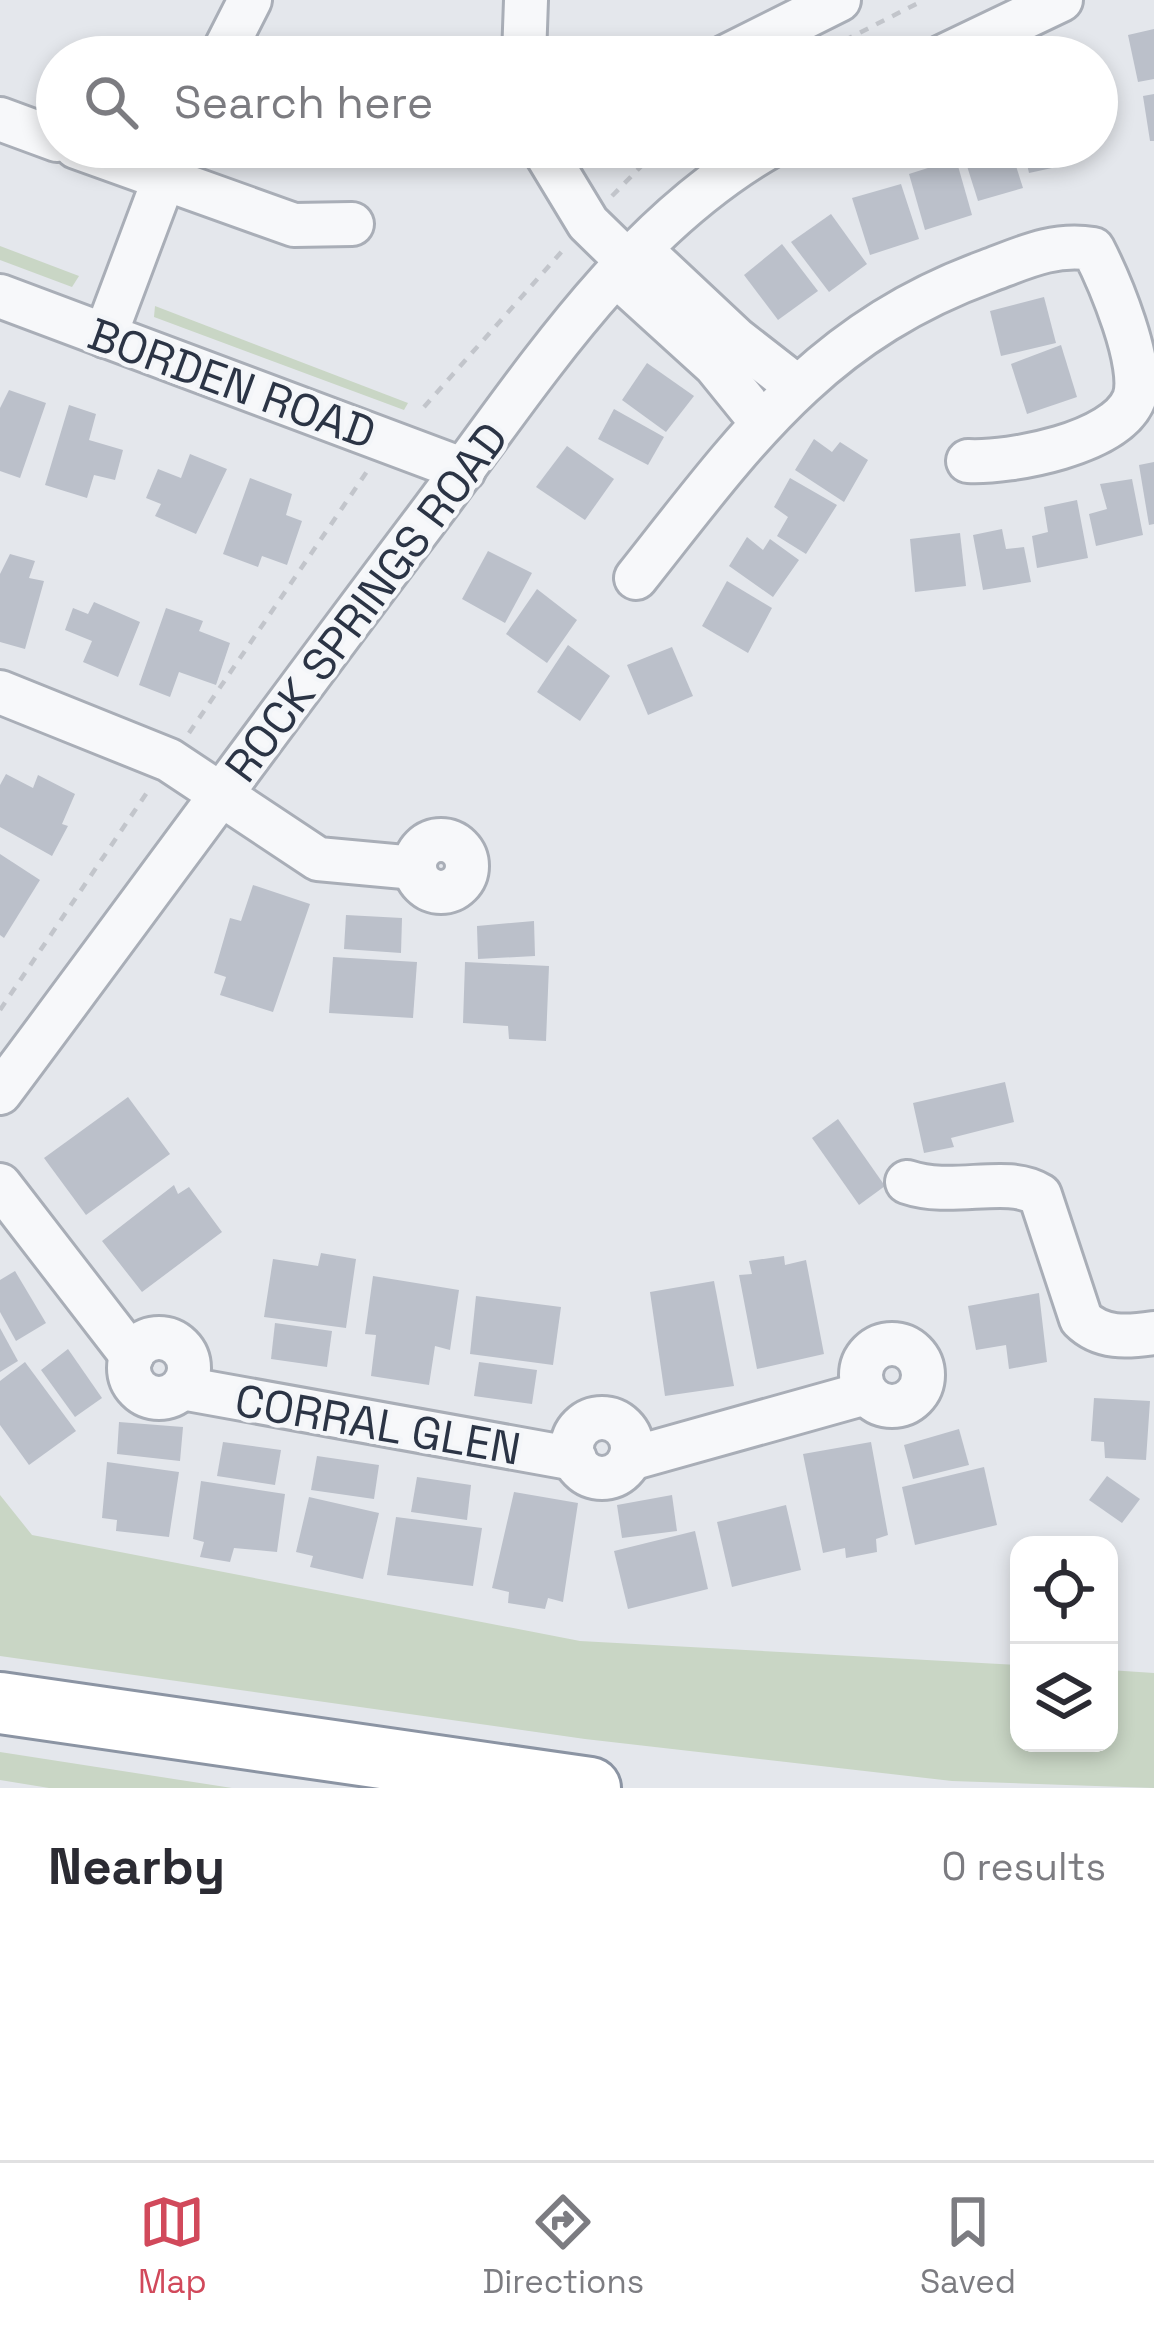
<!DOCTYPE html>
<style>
body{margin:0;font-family:"Space Grotesk",sans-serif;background:#f2f2f3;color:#2b2b33}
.controls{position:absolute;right:36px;bottom:36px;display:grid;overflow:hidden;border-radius:24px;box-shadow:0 6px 18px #0003}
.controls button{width:108px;height:108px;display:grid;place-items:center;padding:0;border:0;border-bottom:3px solid #e1e1e2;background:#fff;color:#2b2b33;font:60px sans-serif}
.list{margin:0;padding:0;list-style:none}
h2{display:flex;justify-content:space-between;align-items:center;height:156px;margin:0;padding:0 48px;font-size:51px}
h2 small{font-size:39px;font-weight:400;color:#7c7c81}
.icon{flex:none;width:66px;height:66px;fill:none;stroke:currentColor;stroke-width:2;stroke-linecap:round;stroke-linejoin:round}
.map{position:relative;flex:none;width:1154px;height:1788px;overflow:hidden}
.search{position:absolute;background:#fff;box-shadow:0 6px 18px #0003;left:36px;right:36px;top:36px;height:132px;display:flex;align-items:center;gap:30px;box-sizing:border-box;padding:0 42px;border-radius:66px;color:#7c7c81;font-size:45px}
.sheet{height:372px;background:#fff}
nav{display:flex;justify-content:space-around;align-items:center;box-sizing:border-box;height:168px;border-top:3px solid #e1e1e2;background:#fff;font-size:33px;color:#7c7c81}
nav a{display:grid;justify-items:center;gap:6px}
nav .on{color:#d1495b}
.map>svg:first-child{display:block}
.green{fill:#c9d6c5}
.building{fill:#bbc0ca}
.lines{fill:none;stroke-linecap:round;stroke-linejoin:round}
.minor-casing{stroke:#a9aeb7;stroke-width:48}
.highway-casing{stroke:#8b94a3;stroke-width:66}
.path{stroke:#c2c5cb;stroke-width:4.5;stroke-dasharray:9 9;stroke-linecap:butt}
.minor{stroke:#f7f8fa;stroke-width:42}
.highway{stroke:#fff;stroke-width:60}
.labels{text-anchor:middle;stroke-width:9;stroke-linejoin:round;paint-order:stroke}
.street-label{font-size:45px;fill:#2b3445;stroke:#f4f6f9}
</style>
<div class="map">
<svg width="1154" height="1788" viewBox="0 0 1154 1788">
<rect width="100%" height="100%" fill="#e4e7ec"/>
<!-- green -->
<g class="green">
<path d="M0 246 79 276 72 287 0 260Z"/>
<path d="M155 306 408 403 404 410 154 317Z"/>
<path d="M0 1495 32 1535 580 1641 1019 1665V1743H1109V1670L1154 1673V1788L952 1781 585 1739 0 1656Z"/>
<path d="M0 1752 232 1788H49L0 1780Z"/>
</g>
<!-- building -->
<g class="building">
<path d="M1154 29V79L1138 82 1128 35Z"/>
<path d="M1154 94V141H1150L1143 96Z"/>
<path d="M961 147H1010L1023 188 978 201Z"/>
<path d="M1023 147H1072L1075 163 1029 173Z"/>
<path d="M956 159 972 215 925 230 909 174Z"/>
<path d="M901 184 919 239 870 255 852 198Z"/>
<path d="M831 214 867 264 829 292 791 242Z"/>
<path d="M782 244 818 291 778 320 744 275Z"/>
<path d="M1044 297 1056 343 1001 356 990 311Z"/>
<path d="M1061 345 1077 397 1027 414 1011 364Z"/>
<path d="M647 363 694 396 666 432 622 400Z"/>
<path d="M9 390 46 403 20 478 0 471V408Z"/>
<path d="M69 405 96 414 89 440 123 450 115 480 94 475 87 498 45 485Z"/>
<path d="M614 409 664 437 648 465 598 439Z"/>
<path d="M814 439 832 452 840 442 868 460 844 502 795 470Z"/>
<path d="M567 446 614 479 585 520 536 487Z"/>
<path d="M190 454 227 469 196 534 155 516 161 504 146 498 158 469 181 478Z"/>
<path d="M1154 462V524L1149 525 1139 465Z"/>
<path d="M250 478 292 494 286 515 302 521 287 565 262 556 258 567 223 554Z"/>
<path d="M790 478 837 505 806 554 777 536 788 517 774 507Z"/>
<path d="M1132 479 1143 535 1096 546 1089 514 1107 509 1100 484Z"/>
<path d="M1077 500 1088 558 1037 568 1032 536 1048 532 1044 507Z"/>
<path d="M1002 529 1006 549 1024 547 1031 582 983 590 973 535Z"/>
<path d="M960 533 966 586 915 592 910 539Z"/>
<path d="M747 537 763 550 770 539 799 560 773 597 729 566Z"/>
<path d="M488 551 532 573 505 623 462 599Z"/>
<path d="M10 554 35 561 29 578 44 581 25 649 0 642V574Z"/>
<path d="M727 581 772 608 748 653 702 626Z"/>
<path d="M537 589 577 620 547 663 506 634Z"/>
<path d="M94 602 140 622 118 677 83 662 92 641 65 630 73 608 88 614Z"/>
<path d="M166 608 203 621 199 631 230 643 216 685 179 672 170 697 139 685Z"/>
<path d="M568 645 610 676 580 721 537 692Z"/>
<path d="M672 647 693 696 648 715 627 665Z"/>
<path d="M6 774 33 788 38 775 75 794 62 824 68 826 52 856 0 827V785Z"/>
<path d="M0 854 40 880 4 938 0 935Z"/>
<path d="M253 885 310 904 273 1012 220 995 226 977 214 973 230 918 241 921Z"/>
<path d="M346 915 402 918 401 953 344 949Z"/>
<path d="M534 921 535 956 478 959 477 926Z"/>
<path d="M333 957 417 962 413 1018 329 1013Z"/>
<path d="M465 962 549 966 546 1041 509 1039 508 1026 463 1023Z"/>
<path d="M1005 1082 1014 1122 951 1138 954 1147 924 1153 913 1103Z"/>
<path d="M128 1097 170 1154 86 1215 44 1158Z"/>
<path d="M838 1119 885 1186 859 1205 812 1138Z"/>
<path d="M174 1185 178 1194 189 1187 222 1232 142 1292 102 1241Z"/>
<path d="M321 1253 356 1259 346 1328 264 1317 273 1259 318 1266Z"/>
<path d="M784 1256 785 1265 806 1260 824 1354 757 1369 739 1275 752 1274 749 1261Z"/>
<path d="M15 1271 46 1323 16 1341 0 1312V1280Z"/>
<path d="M373 1276 459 1290 450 1350 435 1346 429 1385 371 1376 376 1335 365 1334Z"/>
<path d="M714 1281 734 1386 665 1396 650 1292Z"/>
<path d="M1039 1293 1047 1362 1009 1369 1006 1345 976 1350 968 1306Z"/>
<path d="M476 1296 561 1307 553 1365 470 1354Z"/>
<path d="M275 1323 332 1331 327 1367 271 1359Z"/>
<path d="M0 1328 18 1361 0 1372Z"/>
<path d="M68 1349 102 1398 75 1417 41 1370Z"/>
<path d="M25 1362 76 1431 29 1465 0 1425V1381Z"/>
<path d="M479 1362 537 1370 532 1404 474 1396Z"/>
<path d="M1094 1398 1150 1401 1146 1460 1105 1458 1104 1442 1091 1441Z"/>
<path d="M119 1422 183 1427 180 1461 117 1454Z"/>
<path d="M959 1429 969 1465 913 1479 904 1445Z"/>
<path d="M223 1442 281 1450 275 1485 217 1476Z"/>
<path d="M871 1442 888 1535 876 1539 877 1552 846 1558 845 1548 823 1553 803 1454Z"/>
<path d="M317 1456 379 1465 374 1499 311 1490Z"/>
<path d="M107 1462 179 1472 169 1537 116 1531 117 1520 102 1518Z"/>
<path d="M984 1467 997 1525 915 1545 902 1487Z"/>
<path d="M1107 1476 1140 1499 1122 1523 1089 1500Z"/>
<path d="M417 1477 471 1485 467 1520 411 1512Z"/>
<path d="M201 1481 285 1494 277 1552 234 1548 230 1562 200 1557 204 1542 193 1539Z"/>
<path d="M514 1492 578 1503 563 1602 548 1598 545 1609 508 1603 509 1592 492 1588Z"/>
<path d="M672 1495 677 1531 622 1538 617 1505Z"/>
<path d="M309 1497 379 1513 363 1579 310 1567 313 1556 296 1552Z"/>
<path d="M786 1505 801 1570 732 1587 717 1522Z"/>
<path d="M396 1517 482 1528 473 1586 387 1575Z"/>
<path d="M695 1531 708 1589 628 1609 614 1551Z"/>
</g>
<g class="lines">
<defs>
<g id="minor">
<path d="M221 57 250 0"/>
<path d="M524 57 526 0"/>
<path d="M725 57 839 0"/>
<path d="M942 57 1061 0"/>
<path d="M0 119 57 140"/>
<path d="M76 147 294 225 352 224"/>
<path d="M542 147 588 223 628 262"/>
<path d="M640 249 736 339 795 385"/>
<path d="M616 275 715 365 762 423"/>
<path d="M0 296 464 470"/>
<path d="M105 336 176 147"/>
<path d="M636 578C743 443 818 333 988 271 1025 257 1053 243 1093 249 1109 280 1146 366 1134 399 1116 444 1010 463 968 461"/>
<path d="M0 692 169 760 318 859 415 868"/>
<circle cx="441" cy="866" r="26"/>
<path d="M0 1093C141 904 280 713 422 525 524 391 620 233 769 147"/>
<path d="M907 1182C954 1198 1006 1174 1040 1195L1081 1319C1101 1339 1127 1337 1154 1333"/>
<path d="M0 1185 132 1356"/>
<circle cx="159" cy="1368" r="30"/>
<circle cx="892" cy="1375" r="31"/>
<path d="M182 1388 575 1459"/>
<circle cx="602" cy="1448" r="30"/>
<path d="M630 1459 866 1393"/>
</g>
<path id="highway" d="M0 1703 590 1788"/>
</defs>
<!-- minor casing -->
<use href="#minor" class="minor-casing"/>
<!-- highway casing -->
<use href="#highway" class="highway-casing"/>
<!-- path -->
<g class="path">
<path d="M812 57 924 0"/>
<path d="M612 196 660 147"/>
<path d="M424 407 564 249"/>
<path d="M189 733 368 470"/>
<path d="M0 1010 148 791"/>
</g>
<!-- minor -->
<use href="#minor" class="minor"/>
<!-- highway -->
<use href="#highway" class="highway"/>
</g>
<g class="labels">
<!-- street labels -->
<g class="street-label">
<text transform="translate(232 383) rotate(20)" y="16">BORDEN ROAD</text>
<text transform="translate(366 602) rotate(-53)" y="16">ROCK SPRINGS ROAD</text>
<text transform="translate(378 1424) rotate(10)" y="16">CORRAL GLEN</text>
</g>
</g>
</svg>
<div class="controls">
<button><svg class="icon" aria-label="locate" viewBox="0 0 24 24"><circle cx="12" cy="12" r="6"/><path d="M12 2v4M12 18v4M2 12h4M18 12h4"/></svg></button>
<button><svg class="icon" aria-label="layers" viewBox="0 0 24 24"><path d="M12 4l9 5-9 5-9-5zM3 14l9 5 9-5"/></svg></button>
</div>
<div class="search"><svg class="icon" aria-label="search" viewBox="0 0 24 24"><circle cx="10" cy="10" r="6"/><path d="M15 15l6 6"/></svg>Search here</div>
</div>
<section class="sheet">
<h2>Nearby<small>0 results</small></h2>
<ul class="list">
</ul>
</section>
<nav>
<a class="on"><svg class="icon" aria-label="map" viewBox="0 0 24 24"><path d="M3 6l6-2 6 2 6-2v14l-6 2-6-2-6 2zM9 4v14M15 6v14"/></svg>Map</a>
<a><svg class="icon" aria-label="directions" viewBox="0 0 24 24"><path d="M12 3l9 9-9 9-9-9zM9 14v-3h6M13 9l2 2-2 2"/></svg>Directions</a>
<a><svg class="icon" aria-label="saved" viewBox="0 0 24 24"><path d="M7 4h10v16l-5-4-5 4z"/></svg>Saved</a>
</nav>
